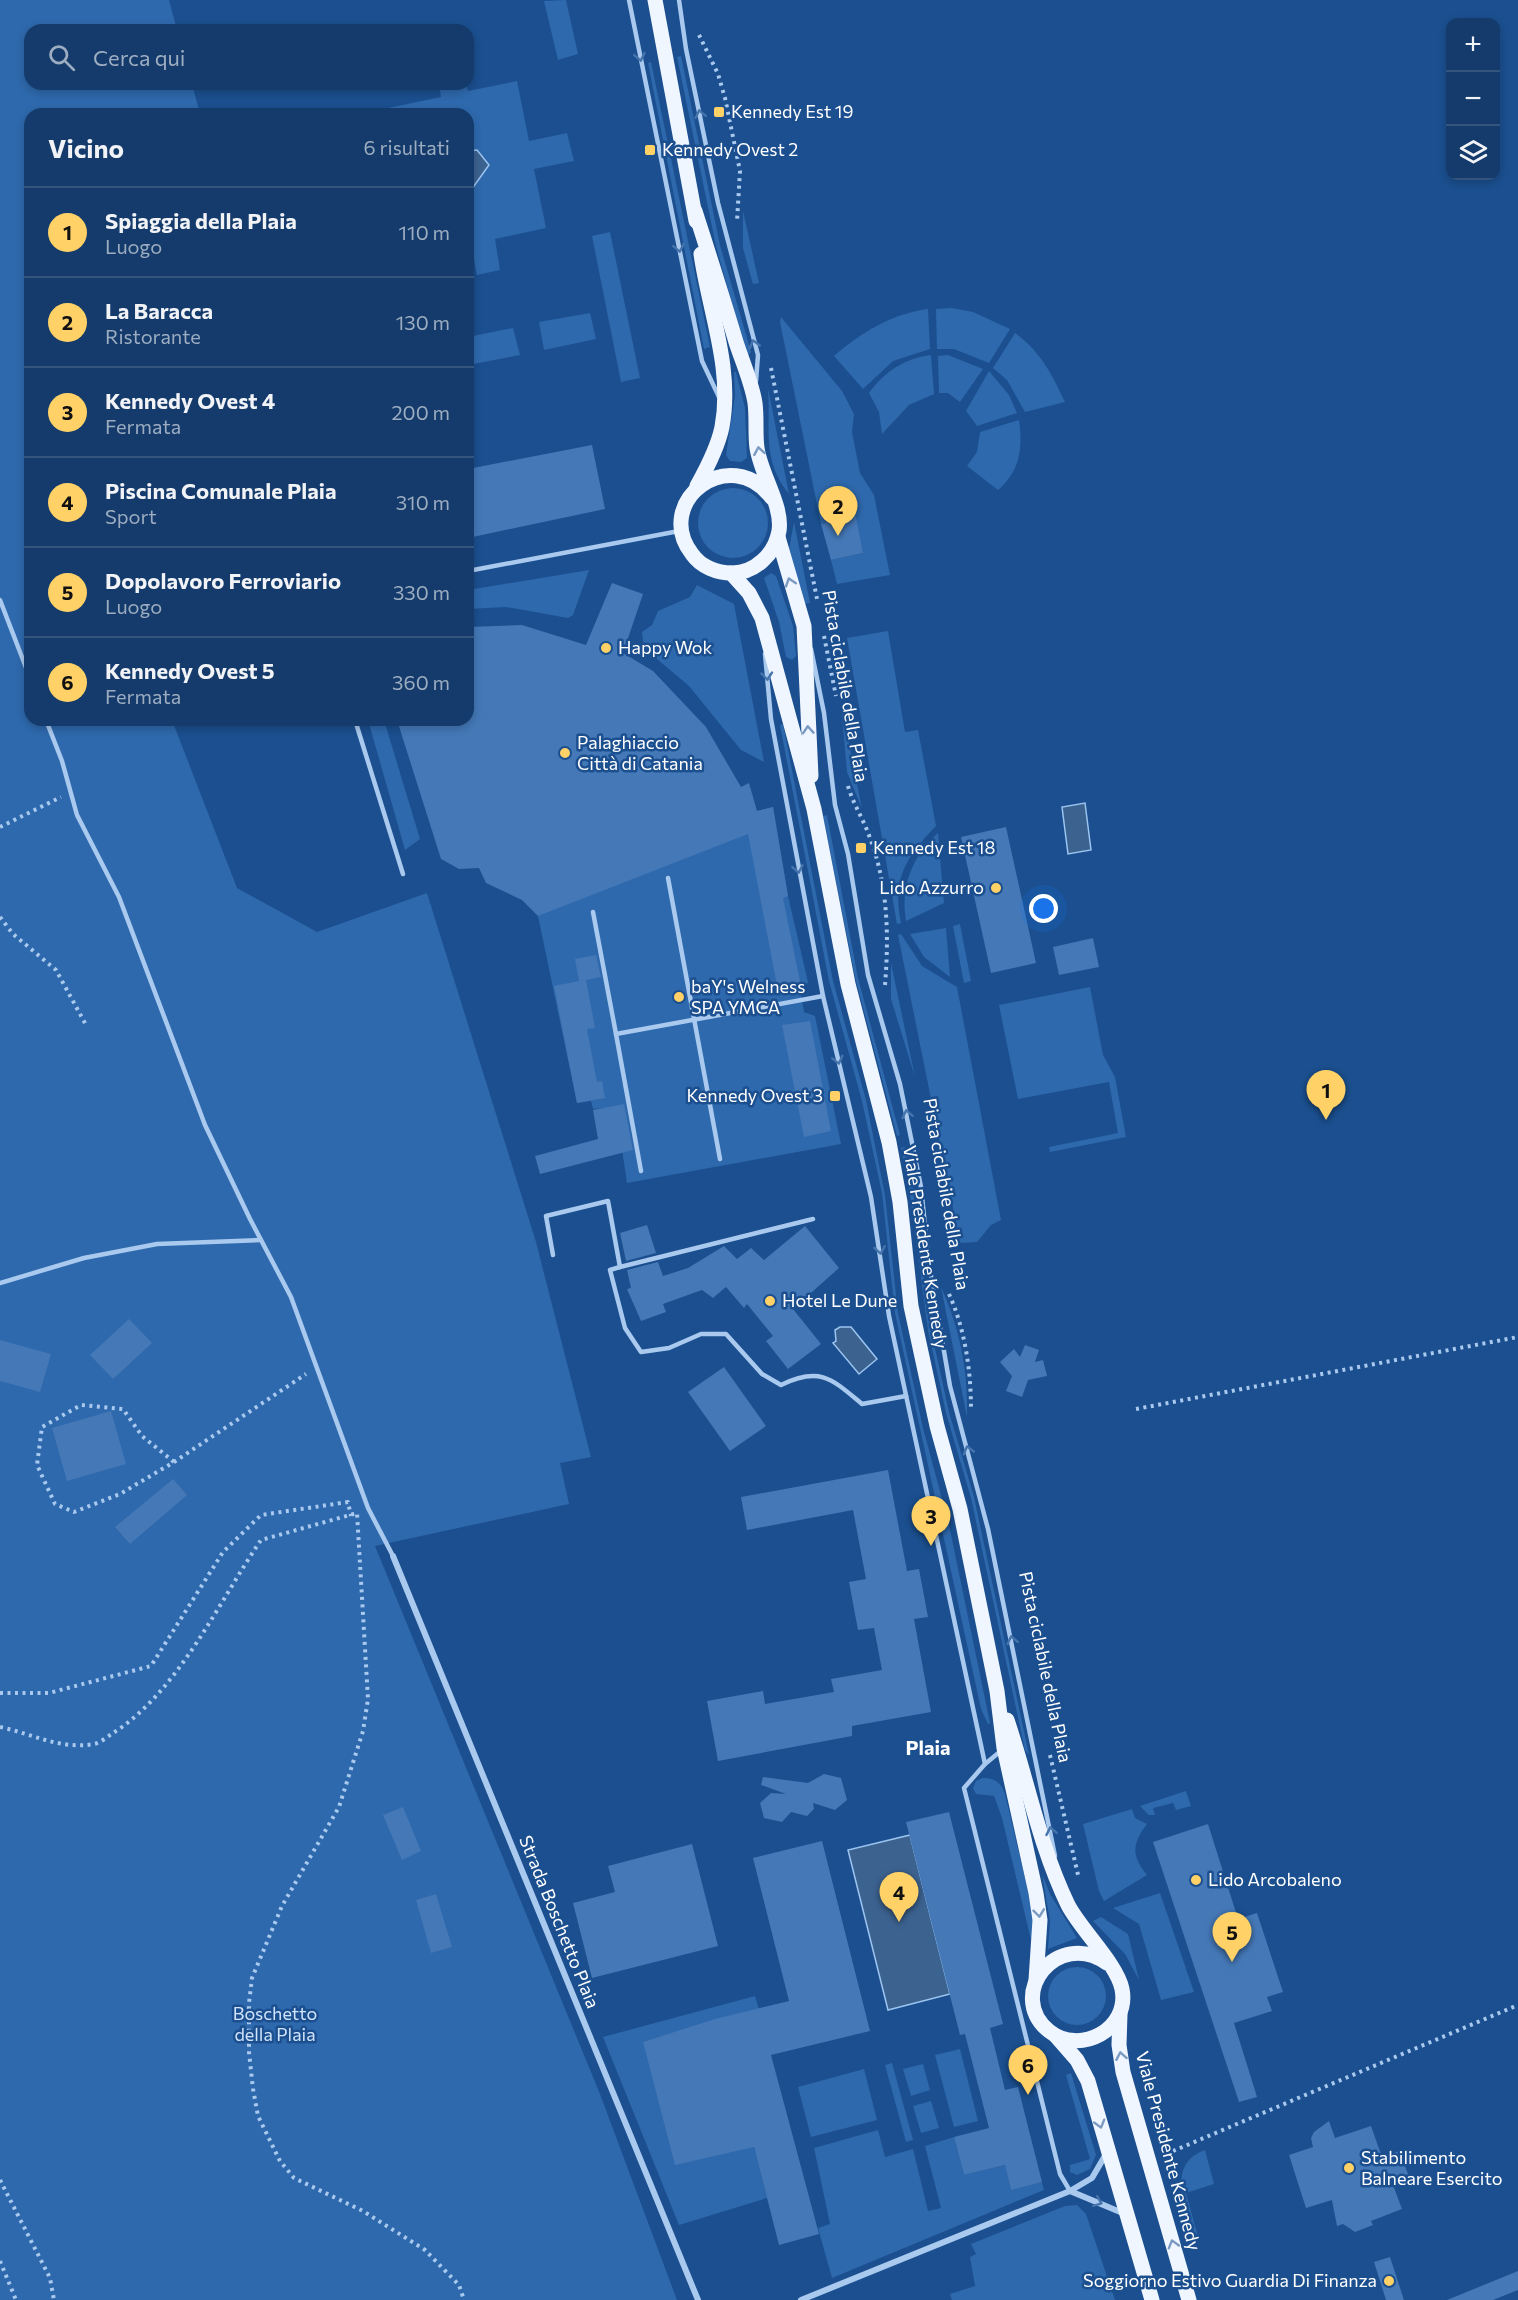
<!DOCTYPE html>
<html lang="it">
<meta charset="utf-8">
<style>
body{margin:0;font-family:Commissioner,sans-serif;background:#1d4271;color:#f1f3f6}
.controls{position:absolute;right:18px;top:18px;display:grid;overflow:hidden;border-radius:12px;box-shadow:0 3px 9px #0003}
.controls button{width:54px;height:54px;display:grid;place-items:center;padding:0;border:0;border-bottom:2px solid #33557e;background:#143b6b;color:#f1f3f6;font:30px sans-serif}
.you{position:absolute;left:1044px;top:909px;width:21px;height:21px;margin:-15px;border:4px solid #fff;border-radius:50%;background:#1a73e8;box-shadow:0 0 0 9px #1a73e833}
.badge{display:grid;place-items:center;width:39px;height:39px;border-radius:50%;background:#ffd166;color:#111;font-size:20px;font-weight:700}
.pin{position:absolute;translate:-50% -50px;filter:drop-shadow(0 2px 3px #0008)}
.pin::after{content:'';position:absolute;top:32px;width:21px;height:18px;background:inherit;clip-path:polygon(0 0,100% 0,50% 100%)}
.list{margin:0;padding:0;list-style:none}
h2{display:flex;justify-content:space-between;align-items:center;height:78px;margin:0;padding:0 24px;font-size:26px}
h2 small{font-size:20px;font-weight:400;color:#9dadc1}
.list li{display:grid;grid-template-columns:39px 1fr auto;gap:18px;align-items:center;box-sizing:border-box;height:90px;padding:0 24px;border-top:2px solid #33557e}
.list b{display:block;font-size:22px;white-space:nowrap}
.list p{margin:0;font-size:20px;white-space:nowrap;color:#9dadc1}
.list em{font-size:20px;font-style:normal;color:#9dadc1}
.icon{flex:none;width:33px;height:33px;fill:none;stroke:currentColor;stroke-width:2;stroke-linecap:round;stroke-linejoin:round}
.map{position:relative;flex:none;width:1518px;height:2300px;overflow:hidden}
.search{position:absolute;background:#143b6b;box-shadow:0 3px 9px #0003;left:24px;top:24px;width:450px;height:66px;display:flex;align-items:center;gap:15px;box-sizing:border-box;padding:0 21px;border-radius:18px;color:#9dadc1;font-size:22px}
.panel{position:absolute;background:#143b6b;box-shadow:0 3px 9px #0003;left:24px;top:108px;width:450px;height:618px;border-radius:18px}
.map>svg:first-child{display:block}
.green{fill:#2e69ad}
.water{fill:#3c6290;stroke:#9cc4f0;stroke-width:1.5}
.building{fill:#4478b7}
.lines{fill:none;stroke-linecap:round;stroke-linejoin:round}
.path{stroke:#a9c9ee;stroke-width:4;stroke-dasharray:3 4.5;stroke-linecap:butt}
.lane{stroke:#a9c9ee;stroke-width:4.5}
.street{stroke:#a9c9ee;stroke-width:6}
.primary{stroke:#f0f6ff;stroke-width:15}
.oneway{stroke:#4674ac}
.oneway2{stroke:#7b9ac1}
.poi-dot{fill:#ffd166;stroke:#1b4f8f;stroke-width:2}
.labels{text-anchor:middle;stroke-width:5;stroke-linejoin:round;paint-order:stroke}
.poi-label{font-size:18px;fill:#fff;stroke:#1b4f8f;text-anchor:start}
.street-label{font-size:18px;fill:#fff;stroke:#1b4f8f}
.park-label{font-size:18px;fill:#cfe3fa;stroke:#1b4f8f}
.neighbourhood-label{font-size:20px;font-weight:bold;fill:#fff;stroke:#1b4f8f}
</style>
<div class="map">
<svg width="1518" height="2300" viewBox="0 0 1518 2300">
<rect width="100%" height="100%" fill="#1b4f8f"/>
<!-- green -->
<g class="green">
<path d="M0 0H169L177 30H30V84H192L200 114H30V720H172L237 888 317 932 427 893 536 1242 591 1457 560 1463 569 1504 375 1546 600 2094 677 2300H0Z"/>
<path d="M566 0 578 54 558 60 544 1Z"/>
<path d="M681 56 720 245 751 352 747 357 716 246 677 57Z"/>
<path d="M651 62 710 347 704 349 648 63Z"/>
<path d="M517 81 529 141 567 133 574 161 534 169 546 228 495 239 500 270 477 275 471 244H468V114H390L388 108 441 97 439 84H466L468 91Z"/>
<path d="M743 211 759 283 753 284 743 248Z"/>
<path d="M610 232 640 378 621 382 592 236Z"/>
<path d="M952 308 973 312 1010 329 989 363 954 349H937L936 309Z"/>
<path d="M928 309 930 349 893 361 863 389 834 356C862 332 891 314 928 309Z"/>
<path d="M590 313 596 339 544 350 539 322Z"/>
<path d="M781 317 842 391 854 414 852 432 860 473 874 495 890 575 837 584 831 560 863 553 856 517 821 524 780 322Z"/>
<path d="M513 328 520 355 468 365V337Z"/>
<path d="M1015 333C1040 351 1052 374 1065 402L1025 412 1007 380 993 368Z"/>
<path d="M931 355 934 394 909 405 882 434 879 412 869 393C884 372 905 358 931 355Z"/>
<path d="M948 355 983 369 960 402 948 393H939L938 356Z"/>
<path d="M989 371 1009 395 1017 413 977 426 966 411Z"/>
<path d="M734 372H736L745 408 747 458 741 462 730 461 726 455 735 396Z"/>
<path d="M768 388 789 494C761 459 771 429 768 388Z"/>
<path d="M1019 420C1023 449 1020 471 998 490L967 466 977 452 980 432Z"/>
<circle cx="733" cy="523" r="35"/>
<path d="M794 522 810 603 804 604 789 549Z"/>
<path d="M589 570 573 615 568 618 506 607 468 609V590Z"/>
<path d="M771 573 776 576 793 626 796 656 792 660 786 657 779 622 764 578Z"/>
<path d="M697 585 734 604 764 762 741 750 689 686 644 648 642 632 652 625 658 611 690 597Z"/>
<path d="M888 631 905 732 918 730 936 826C906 857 892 879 901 923L897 924 847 638Z"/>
<path d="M841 703 862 809 847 772Z"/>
<path d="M368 720H384L420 839 405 850Z"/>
<path d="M783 724 833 981 866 1100 885 1195 898 1313 923 1428 949 1525 990 1723 988 1724 981 1709 895 1313 882 1193 862 1101 829 981 780 725Z"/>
<path d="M773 807 788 896 808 982 801 994 804 1012 815 1016 841 1144 627 1183 619 1129 607 1108 593 1109 591 1101 577 1103 538 916 745 814Z"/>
<path d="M827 815 858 978 900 1135 897 1136 855 977 823 816Z"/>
<path d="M938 833 944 903 906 921C900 886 912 857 938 833Z"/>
<path d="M960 924 971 981 964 983 953 926Z"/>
<path d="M946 928 950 977 924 957 910 934Z"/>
<path d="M901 934 922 966 957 987 1001 1220 991 1225 977 1242 960 1243 898 935Z"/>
<path d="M891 963 915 1077 891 999Z"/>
<path d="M1090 987 1103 1055 1115 1077 1126 1137 1050 1152 1049 1147 1118 1133 1109 1082 1018 1099 999 1005Z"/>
<path d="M905 1147 913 1188 931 1330 949 1412 974 1497 1029 1755 1025 1750 971 1498 946 1413 928 1330 909 1188 901 1148Z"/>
<path d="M941 1287C960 1329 968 1370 967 1417Z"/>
<path d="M983 1778C996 1778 1001 1783 1005 1794L1033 1912 1035 1924 1031 1940 1002 1818 994 1796 976 1794 973 1788 976 1781Z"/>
<path d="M1186 1791 1191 1806 1176 1810 1173 1803 1153 1808 1155 1815H1149L1140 1806Z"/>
<path d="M1132 1809 1135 1818 1147 1824C1132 1844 1131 1855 1147 1875L1104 1901 1099 1891 1083 1824Z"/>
<path d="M1042 1874 1050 1894 1077 1938 1048 1949 1050 1921Z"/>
<path d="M1160 1893 1194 1992 1161 2000 1139 1924 1113 1908Z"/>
<path d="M1101 1917 1128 1934 1139 1980 1125 1954 1093 1921Z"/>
<circle cx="1077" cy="1996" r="29"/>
<path d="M755 1996 759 2009 643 2042 753 2143 767 2198 679 2225 603 2037Z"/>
<path d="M960 2049 978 2121 954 2127 935 2055Z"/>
<path d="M892 2063 913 2140 906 2142 885 2065Z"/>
<path d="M923 2064 930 2090 911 2096 903 2069Z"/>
<path d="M864 2069 877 2120 811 2137 798 2087Z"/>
<path d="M1071 2073 1096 2155 1090 2169 1077 2175 1070 2172V2165L1090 2159 1066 2075Z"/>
<path d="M931 2101 939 2128 921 2133 913 2106Z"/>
<path d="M878 2130 885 2157 913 2149 928 2211 941 2208 925 2146 954 2137 964 2175 1005 2165 1011 2189 1042 2182 1044 2190 832 2278 818 2228 830 2224 814 2148Z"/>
<path d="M1205 2150 1214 2184 1186 2193 1198 2237 1193 2238C1186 2208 1165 2164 1205 2150Z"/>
<path d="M1077 2205 1086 2214 1115 2300H952L950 2294 975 2286 970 2257 976 2254 971 2244 1065 2206Z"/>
</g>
<!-- water -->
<g class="water">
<path d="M477 150 489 165 474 186 468 183V151Z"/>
<path d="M1085 803 1091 850 1068 854 1062 807Z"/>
<path d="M840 1327H851L877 1359 859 1374 833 1343 836 1341 835 1330Z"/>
<path d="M910 1835 950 1994 888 2010 848 1850Z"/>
</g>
<!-- building -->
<g class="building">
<path d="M592 445 605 509 468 538V469Z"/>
<path d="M856 516 863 553 831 560 821 524Z"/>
<path d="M612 583 643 594 623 653 653 671 706 727 741 787 749 783 757 811 773 807 788 896 783 898 801 986 778 991 748 834 538 916 522 900 486 883 479 868 459 869 441 859 397 720H468V627L522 625 586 645Z"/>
<path d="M1006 827 1036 963 991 973 961 837Z"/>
<path d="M1093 938 1099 967 1059 975 1053 947Z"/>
<path d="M596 955 601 977 586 980 595 1028 587 1029 597 1082 602 1081 605 1098 577 1103 554 986 579 981 575 959Z"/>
<path d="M810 1021 831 1131 804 1137 782 1025Z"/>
<path d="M624 1104 633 1150 540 1174 535 1156 598 1139 593 1110Z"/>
<path d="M647 1225 656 1253 626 1261 620 1233Z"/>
<path d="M805 1226 839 1268 793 1309 821 1344 788 1369 766 1341 773 1336 747 1304 744 1308 726 1287 713 1298 702 1290 663 1304 666 1312 641 1321 627 1289 631 1288 627 1270 658 1262 663 1276 688 1268 724 1246 737 1259 751 1248 764 1260Z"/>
<path d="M129 1319 152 1343 113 1379 90 1355Z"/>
<path d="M0 1340 51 1354 40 1392 0 1381Z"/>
<path d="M1025 1345 1039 1350 1035 1362 1043 1360 1047 1376 1028 1380 1022 1397 1006 1391 1012 1376 1000 1362 1014 1349 1020 1357Z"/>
<path d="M724 1367 766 1426 730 1451 688 1392Z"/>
<path d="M111 1411 126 1464 67 1481 52 1428Z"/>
<path d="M888 1470 907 1571 919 1569 928 1617 914 1619 931 1712 852 1726V1736L718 1761 707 1701 763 1691 765 1704 834 1692 831 1679 882 1670 874 1628 858 1630 849 1582 866 1579 853 1510 747 1530 741 1497Z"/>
<path d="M173 1479 187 1495 130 1544 115 1527Z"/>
<path d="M824 1774 841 1778 847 1800 835 1810 813 1803 814 1809 807 1816 791 1812 782 1822 764 1818 760 1803 771 1793 786 1794 761 1785 763 1777 808 1783Z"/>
<path d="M403 1807 421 1851 402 1860 383 1815Z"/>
<path d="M949 1812 1003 2024 990 2028 1005 2090 1018 2087 1042 2182 1011 2190 1005 2165 964 2175 954 2137 989 2128 965 2034 960 2035 906 1822Z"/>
<path d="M1208 1824 1238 1919 1257 1913 1283 1992 1267 1997 1272 2011 1234 2023 1257 2097 1239 2102 1153 1842Z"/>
<path d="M822 1841 870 2031 771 2055 819 2234 779 2245 754 2147 675 2165 643 2042 715 2019 789 2001 753 1858Z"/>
<path d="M692 1844 718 1946 592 1978 573 1903 615 1892 608 1866Z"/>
<path d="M436 1894 452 1947 431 1953 416 1900Z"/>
<path d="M1329 2121 1335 2138 1371 2126 1382 2157 1399 2151 1410 2179 1393 2185 1402 2209 1371 2221 1373 2225 1355 2232 1343 2224 1337 2226 1332 2200 1306 2208 1289 2155 1313 2147 1311 2138 1314 2132Z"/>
<path d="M1390 2257 1404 2300H1386L1374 2262Z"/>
<path d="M1518 2271V2290L1493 2300H1447Z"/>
</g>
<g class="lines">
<!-- path -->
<g class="path">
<path d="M699 35 718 74 725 98 740 171 737 221"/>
<path d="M771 368 817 599"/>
<path d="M824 636 836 696"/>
<path d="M848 786C853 804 864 820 870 838 888 886 889 935 885 985"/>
<path d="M0 827 61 797"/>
<path d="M0 917 13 934 56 970 86 1025"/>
<path d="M949 1294C965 1329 971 1371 971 1409"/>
<path d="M1136 1409 1518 1337"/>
<path d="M174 1462 142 1436 123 1409 81 1405 42 1427 37 1465 55 1504 74 1512 120 1494 174 1462 306 1374"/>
<path d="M0 1693H49L151 1666 223 1552 261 1515 348 1502 351 1516"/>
<path d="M0 1727C33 1734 60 1750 94 1744 100 1743 107 1737 113 1733 178 1692 218 1603 261 1540L357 1513 368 1699 363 1731 339 1807 282 1906 252 1978 249 2003V2052L253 2089 258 2116 280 2161 294 2178 363 2211 425 2250 459 2285 464 2300"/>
<path d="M1050 1755 1079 1879"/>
<path d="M1166 2154 1518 2005"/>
<path d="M0 2180 50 2278 54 2300"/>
<path d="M0 2261 16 2300"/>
</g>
<!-- lane -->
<g class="lane">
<path d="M629 0 702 361 719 397"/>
<path d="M679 0 686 49 718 203 758 355 756 381"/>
<path d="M468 571 679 531"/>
<path d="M0 600 30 678"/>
<path d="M811 649 824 713 835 805 848 854 868 975 900 1084 921 1187 929 1264 950 1386 988 1529 1055 1856"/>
<path d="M765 654 771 719 823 996 871 1197 889 1316 985 1764 964 1788 1060 2174 1070 2191"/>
<path d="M46 720 62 761 77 815 119 897 205 1125 250 1219 291 1297 368 1508 393 1556"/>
<path d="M355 720 403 874"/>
<path d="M668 878 720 1159"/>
<path d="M593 912 616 1034"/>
<path d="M641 1171 616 1034 823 996"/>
<path d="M553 1255 546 1216 608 1201 620 1267 610 1270 625 1328 641 1352 669 1348 701 1334H726L762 1374 781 1385C820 1366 832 1379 862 1404L906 1396"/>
<path d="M620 1267 813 1219"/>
<path d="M0 1283 84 1258 157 1244 260 1240"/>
<path d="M985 1764 1002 1750"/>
</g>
<!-- street -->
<g class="street">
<path d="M393 1556 698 2300"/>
<path d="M1070 2191 1125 2214"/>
<path d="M801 2300 1070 2191 1092 2178 1106 2154"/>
</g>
<!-- primary -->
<g class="primary">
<path d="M655 0 696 221"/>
<path d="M695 211C709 255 723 298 736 342 742 361 752 383 755 403 757 418 755 434 757 448 761 475 783 506 779 531 775 554 755 573 732 573 717 573 701 567 692 554 652 502 730 442 772 498"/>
<path d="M697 486C707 468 718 447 722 427 733 368 709 311 701 254"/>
<path d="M778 537 804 626 811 776"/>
<path d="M731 573 749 593 762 618 814 809 848 984 889 1142 900 1202 911 1306 937 1426 960 1509 997 1691 1004 1748 1036 1893 1040 1920 1036 1980"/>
<path d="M1007 1720C1028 1782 1039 1845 1068 1905 1081 1930 1117 1964 1122 1989 1130 2029 1080 2056 1049 2031 1005 1995 1057 1928 1107 1963"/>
<path d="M1120 2014 1119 2045 1123 2072 1189 2300"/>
<path d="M1056 2036 1077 2060 1088 2081 1152 2300"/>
</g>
</g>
<!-- one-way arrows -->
<defs><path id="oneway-chevron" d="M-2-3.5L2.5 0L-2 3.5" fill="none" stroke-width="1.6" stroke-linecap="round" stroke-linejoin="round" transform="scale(1.5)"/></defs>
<g class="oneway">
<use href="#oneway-chevron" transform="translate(640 57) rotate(79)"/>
<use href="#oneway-chevron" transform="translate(700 114) rotate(-102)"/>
<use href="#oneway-chevron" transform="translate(679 248) rotate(79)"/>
<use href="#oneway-chevron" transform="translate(754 344) rotate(-105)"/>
<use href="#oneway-chevron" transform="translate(767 676) rotate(85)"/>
<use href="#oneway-chevron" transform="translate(798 869) rotate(79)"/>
<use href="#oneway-chevron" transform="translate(838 1060) rotate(76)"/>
<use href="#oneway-chevron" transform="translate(907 1114) rotate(-102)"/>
<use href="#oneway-chevron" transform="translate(880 1250) rotate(81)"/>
<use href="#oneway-chevron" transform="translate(968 1450) rotate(-106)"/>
<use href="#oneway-chevron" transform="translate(1012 1640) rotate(-102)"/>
<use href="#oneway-chevron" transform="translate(1051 1831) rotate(-101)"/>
<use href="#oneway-chevron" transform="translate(1098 2202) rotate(21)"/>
</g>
<g class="oneway2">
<use href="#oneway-chevron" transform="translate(759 451) rotate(-100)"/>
<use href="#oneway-chevron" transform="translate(790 582) rotate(-108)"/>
<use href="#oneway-chevron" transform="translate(808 730) rotate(-94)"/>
<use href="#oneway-chevron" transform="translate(1039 1913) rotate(83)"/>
<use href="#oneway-chevron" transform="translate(1121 2056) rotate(-100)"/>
<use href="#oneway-chevron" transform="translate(1100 2124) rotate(74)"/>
<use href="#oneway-chevron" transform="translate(1173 2244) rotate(-106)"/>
</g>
<!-- markers -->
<g class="poi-dot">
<rect x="713" y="106" width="12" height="12" rx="3"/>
<rect x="644" y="144" width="12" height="12" rx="3"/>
<circle cx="606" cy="648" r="6"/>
<circle cx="565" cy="753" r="6"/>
<rect x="855" y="842" width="12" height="12" rx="3"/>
<circle cx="996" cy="888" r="6"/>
<circle cx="679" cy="997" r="6"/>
<rect x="829" y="1090" width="12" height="12" rx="3"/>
<circle cx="770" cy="1301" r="6"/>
<circle cx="1196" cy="1880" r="6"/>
<circle cx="1349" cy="2168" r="6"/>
<circle cx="1389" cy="2281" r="6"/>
</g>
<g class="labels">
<!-- poi labels -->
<g class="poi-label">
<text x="731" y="118">Kennedy Est 19</text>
<text x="662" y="156">Kennedy Ovest 2</text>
<text x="618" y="654">Happy Wok</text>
<text x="577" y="749">Palaghiaccio<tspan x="577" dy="21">Città di Catania</tspan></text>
<text x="873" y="854">Kennedy Est 18</text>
<text x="984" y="894" text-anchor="end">Lido Azzurro</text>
<text x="691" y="993">baY's Welness<tspan x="691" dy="21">SPA YMCA</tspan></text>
<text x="823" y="1102" text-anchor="end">Kennedy Ovest 3</text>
<text x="782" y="1307">Hotel Le Dune</text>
<text x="1208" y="1886">Lido Arcobaleno</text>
<text x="1361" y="2164">Stabilimento<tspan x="1361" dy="21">Balneare Esercito</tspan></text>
<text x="1377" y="2287" text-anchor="end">Soggiorno Estivo Guardia Di Finanza</text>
</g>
<!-- street labels -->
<g class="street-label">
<text transform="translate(845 686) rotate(80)" y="6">Pista ciclabile della Plaia</text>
<text transform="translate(946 1194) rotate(80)" y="6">Pista ciclabile della Plaia</text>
<text transform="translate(925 1247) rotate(81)" y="6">Viale Presidente Kennedy</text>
<text transform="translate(1045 1667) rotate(78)" y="6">Pista ciclabile della Plaia</text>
<text transform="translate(559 1922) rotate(68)" y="6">Strada Boschetto Plaia</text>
<text transform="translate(1168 2151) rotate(75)" y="6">Viale Presidente Kennedy</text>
</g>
<!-- park labels -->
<g class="park-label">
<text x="275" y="2020">Boschetto<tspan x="275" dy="21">della Plaia</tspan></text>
</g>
<!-- neighbourhood labels -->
<g class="neighbourhood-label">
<text x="928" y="1755">Plaia</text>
</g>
</g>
</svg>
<div class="controls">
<button>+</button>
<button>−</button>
<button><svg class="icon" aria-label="layers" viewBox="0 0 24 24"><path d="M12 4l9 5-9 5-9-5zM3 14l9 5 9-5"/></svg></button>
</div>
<div class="you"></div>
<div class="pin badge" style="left:1326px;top:1120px">1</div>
<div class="pin badge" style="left:838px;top:536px">2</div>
<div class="pin badge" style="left:931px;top:1546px">3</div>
<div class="pin badge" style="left:899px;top:1922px">4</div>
<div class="pin badge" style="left:1232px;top:1962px">5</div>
<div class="pin badge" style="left:1028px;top:2095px">6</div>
<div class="search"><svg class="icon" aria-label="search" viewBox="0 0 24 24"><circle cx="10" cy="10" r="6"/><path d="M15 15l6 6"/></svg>Cerca qui</div>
<section class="panel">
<h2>Vicino<small>6 risultati</small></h2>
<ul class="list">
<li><span class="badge">1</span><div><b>Spiaggia della Plaia</b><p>Luogo</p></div><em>110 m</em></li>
<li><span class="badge">2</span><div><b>La Baracca</b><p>Ristorante</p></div><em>130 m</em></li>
<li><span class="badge">3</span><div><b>Kennedy Ovest 4</b><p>Fermata</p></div><em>200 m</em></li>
<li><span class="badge">4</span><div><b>Piscina Comunale Plaia</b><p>Sport</p></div><em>310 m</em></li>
<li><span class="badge">5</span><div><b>Dopolavoro Ferroviario</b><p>Luogo</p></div><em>330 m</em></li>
<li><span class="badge">6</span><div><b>Kennedy Ovest 5</b><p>Fermata</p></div><em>360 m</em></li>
</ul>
</section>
</div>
